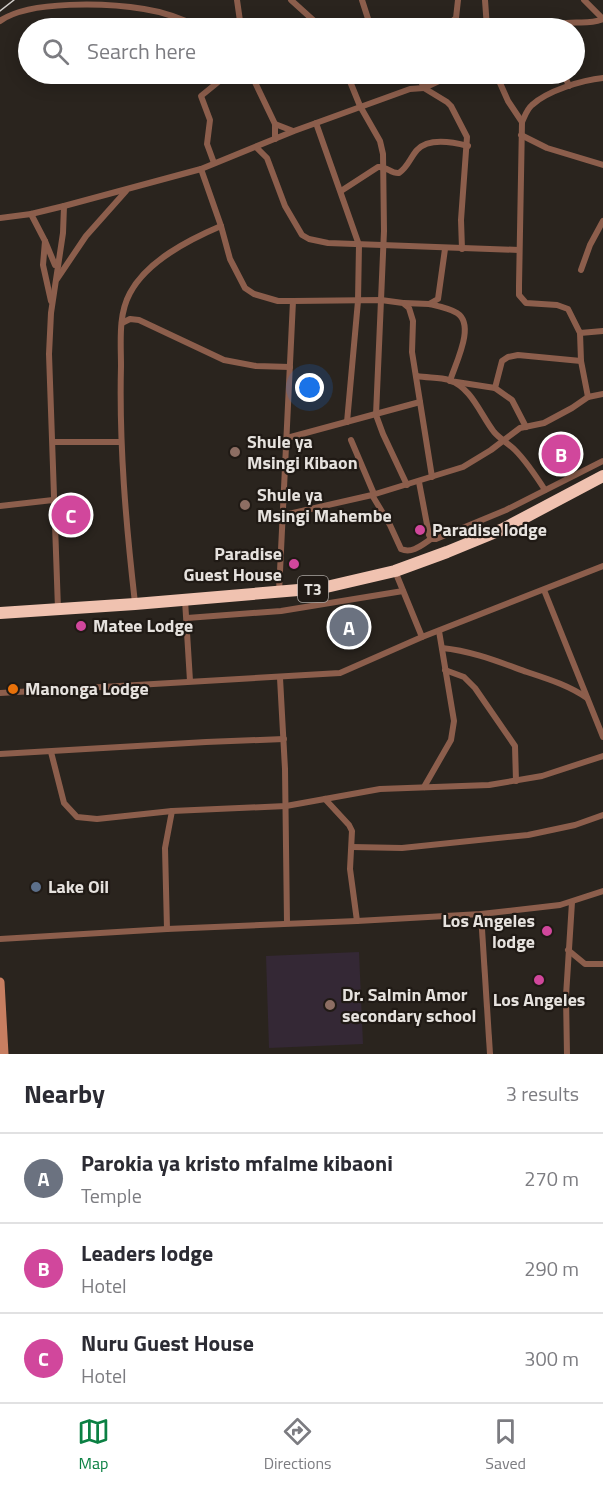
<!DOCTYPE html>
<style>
body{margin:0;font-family:"Titillium Web",sans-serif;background:#f2f2f3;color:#2b2b33}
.you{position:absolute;left:310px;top:388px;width:21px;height:21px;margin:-15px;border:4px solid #fff;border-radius:50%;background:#1a73e8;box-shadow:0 0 0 9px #1a73e833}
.badge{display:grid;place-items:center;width:39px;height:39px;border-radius:50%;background:#0b8043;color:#fff;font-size:20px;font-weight:700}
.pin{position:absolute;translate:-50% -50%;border:3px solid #fff;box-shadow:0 2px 6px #0006}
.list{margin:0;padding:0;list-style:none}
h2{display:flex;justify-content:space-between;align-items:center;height:78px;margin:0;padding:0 24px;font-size:26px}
h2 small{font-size:20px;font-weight:400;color:#7c7c81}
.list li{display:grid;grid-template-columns:39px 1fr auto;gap:18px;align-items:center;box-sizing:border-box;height:90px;padding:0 24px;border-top:2px solid #e1e1e2}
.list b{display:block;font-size:22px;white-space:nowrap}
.list p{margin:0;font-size:20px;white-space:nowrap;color:#7c7c81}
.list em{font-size:20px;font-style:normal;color:#7c7c81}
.icon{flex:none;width:33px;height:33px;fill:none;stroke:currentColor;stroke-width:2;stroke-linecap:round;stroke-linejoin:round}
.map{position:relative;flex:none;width:603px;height:1054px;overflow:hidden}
.search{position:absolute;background:#fff;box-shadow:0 3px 15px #0003;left:18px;right:18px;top:18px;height:66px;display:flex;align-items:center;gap:15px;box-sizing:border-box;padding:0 21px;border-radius:33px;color:#7c7c81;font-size:22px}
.sheet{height:348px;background:#fff}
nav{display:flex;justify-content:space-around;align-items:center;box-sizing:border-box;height:84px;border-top:2px solid #e1e1e2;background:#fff;font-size:16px;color:#7c7c81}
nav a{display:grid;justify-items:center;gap:3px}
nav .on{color:#0b8043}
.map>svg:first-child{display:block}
.education{fill:#342835}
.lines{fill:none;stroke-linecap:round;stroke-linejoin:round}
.street{stroke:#8c5e4c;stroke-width:6}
.secondary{stroke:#c77e61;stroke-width:9}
.highway{stroke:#f0c2b0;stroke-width:12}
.rail{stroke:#d2ceca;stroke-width:1.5}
.education-dot{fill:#8d6e63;stroke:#201a15;stroke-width:2}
.hotel-dot{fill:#d1479c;stroke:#201a15;stroke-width:2}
.food-dot{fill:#e8710a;stroke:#201a15;stroke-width:2}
.service-dot{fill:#5c6f8a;stroke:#201a15;stroke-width:2}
.labels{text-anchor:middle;stroke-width:4.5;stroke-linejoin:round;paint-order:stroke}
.shield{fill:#201a15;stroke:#aba6a2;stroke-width:1.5}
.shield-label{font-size:16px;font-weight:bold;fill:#e6e2de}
.poi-label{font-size:18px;font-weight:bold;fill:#e6e2de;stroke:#201a15;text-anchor:start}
</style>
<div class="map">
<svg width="603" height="1054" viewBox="0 0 603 1054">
<rect width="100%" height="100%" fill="#2a241e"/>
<!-- education -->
<path class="education" d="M359 952 363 1044 269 1048 266 956Z"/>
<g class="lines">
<!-- street -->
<g class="street">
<path d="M237 0 241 28"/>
<path d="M291 0 322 28"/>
<path d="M362 0 371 28"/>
<path d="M485 0 487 28"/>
<path d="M584 0 603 19"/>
<path d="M0 21C29 0 108 3 144 9 164 12 183 19 201 28"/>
<path d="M444 28 456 18 458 0"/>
<path d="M551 28C573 17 582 27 603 19"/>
<path d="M251 74 275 124V139"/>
<path d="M347 74 360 106 380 141 383 154 384 231 376 415 383 434 407 485"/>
<path d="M418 74 424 88 447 102 451 106 467 137 461 220 462 249"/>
<path d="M496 74 508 101 522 122"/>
<path d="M564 74 569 86"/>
<path d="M603 78C582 80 547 91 532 105 527 109 525 116 522 122L519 286V295L526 303 557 305 568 309 580 333 603 331"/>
<path d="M316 123 359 245 358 301 347 422"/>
<path d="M275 124 293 131"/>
<path d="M521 135 547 148 603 165"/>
<path d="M256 147 267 158 285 206 302 235 309 239 328 243 519 250"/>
<path d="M214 163 207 144 210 120 201 96 228 74"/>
<path d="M201 169 221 226 230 259 245 288 254 294 278 301H293L381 300 403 303 409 308 413 321 412 352 432 477"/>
<path d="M341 191 378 167C387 166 391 174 399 173 408 167 410 158 417 150 429 137 453 142 468 146"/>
<path d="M31 214 45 241 43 265 51 301"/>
<path d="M0 218 31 214 64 206 201 169 294 131 410 89 424 88 454 74"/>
<path d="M45 241 55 265"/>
<path d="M581 270 590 245 603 221"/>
<path d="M57 279 86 236 126 191"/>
<path d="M404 303 429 304 438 299 445 249"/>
<path d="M429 304C438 306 449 308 457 313 476 325 455 364 450 381L495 388"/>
<path d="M122 323 130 319 139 320 224 360 256 366 290 367"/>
<path d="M580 333 581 361 588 397"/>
<path d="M417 376C427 378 440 377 449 380 472 388 480 414 494 432 500 439 508 443 515 450 527 462 536 476 545 490"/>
<path d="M526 427 512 400 495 388 502 361 508 357 518 355 581 361"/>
<path d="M287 438 420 402"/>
<path d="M351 440 374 494"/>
<path d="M53 442H121"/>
<path d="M419 482 429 535 431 539H436L506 510 603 461"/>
<path d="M372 495 390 525 401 549C412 554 422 545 431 539"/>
<path d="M0 506 53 500"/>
<path d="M284 515 372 495 463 467 491 450 520 428 544 423 572 408 588 397 603 394"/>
<path d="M395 571 422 637"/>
<path d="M544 590 603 737"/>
<path d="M279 592 293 301"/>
<path d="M185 600 190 681"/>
<path d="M135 603C126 524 119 445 121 366 121 342 118 315 130 293 147 261 188 240 221 226"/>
<path d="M58 609 49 354 51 313 63 233 64 206"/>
<path d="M187 618 281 611 403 591"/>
<path d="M442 648C472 651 499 662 527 672 548 679 568 685 587 698"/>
<path d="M445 670 464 677 475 688 515 746 516 781"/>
<path d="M280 678 285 769 287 923"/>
<path d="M0 693 340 673 422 637 603 566"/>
<path d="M51 752 64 803 77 817 97 819 172 811 286 806 380 789 489 785 542 776 603 756"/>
<path d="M0 754 206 742 284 739"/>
<path d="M424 787 451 740 454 721 439 631"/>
<path d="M325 799 349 825 352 831 350 869 357 921"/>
<path d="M352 847 402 848 528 835 575 825 603 815"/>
<path d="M481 914 490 1054"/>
<path d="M167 929 165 848 172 811"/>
<path d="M0 939 167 929 357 921 481 914 560 905 603 891"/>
<path d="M568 950 585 964H603"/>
<path d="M567 1054 566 996 572 902"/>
</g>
<!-- secondary -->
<path class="secondary" d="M0 982 4 1054"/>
<!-- highway -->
<path class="highway" d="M0 613 135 604 322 588 395 571 447 552 503 529 603 476"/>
<!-- rail -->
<path class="rail" d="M0 11 14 0"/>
</g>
<!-- markers -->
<g class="education-dot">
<circle cx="235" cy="452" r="6"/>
<circle cx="245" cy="505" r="6"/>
<circle cx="330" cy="1005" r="6"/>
</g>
<g class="hotel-dot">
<circle cx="420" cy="530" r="6"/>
<circle cx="294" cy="564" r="6"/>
<circle cx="81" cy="626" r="6"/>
<circle cx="547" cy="931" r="6"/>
<circle cx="539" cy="980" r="6"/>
</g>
<circle class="food-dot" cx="13" cy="689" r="6"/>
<circle class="service-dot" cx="36" cy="887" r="6"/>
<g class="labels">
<!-- shield labels -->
<rect class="shield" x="298" y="576" width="30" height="26" rx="4.5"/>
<g class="shield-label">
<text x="313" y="595">T3</text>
</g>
<!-- poi labels -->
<g class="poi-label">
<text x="247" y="448">Shule ya<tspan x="247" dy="21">Msingi Kibaon</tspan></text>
<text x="257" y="501">Shule ya<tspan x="257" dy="21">Msingi Mahembe</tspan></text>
<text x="432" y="536">Paradise lodge</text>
<text x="282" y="560" text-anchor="end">Paradise<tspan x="282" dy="21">Guest House</tspan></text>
<text x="93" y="632">Matee Lodge</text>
<text x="25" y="695">Manonga Lodge</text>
<text x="48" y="893">Lake Oil</text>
<text x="535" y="927" text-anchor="end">Los Angeles<tspan x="535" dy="21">lodge</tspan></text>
<text x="342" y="1001">Dr. Salmin Amor<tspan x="342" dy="21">secondary school</tspan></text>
<text x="539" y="1006" text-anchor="middle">Los Angeles</text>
</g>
</g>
</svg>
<div class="you"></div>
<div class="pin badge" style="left:349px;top:627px;background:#6b7280">A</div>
<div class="pin badge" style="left:561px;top:454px;background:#d1479c">B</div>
<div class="pin badge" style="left:71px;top:515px;background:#d1479c">C</div>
<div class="search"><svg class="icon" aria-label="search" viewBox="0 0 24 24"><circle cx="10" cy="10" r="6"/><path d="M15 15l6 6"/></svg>Search here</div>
</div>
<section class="sheet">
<h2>Nearby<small>3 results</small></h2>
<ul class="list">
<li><span class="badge" style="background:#6b7280">A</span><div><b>Parokia ya kristo mfalme kibaoni</b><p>Temple</p></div><em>270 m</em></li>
<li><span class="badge" style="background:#d1479c">B</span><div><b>Leaders lodge</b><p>Hotel</p></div><em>290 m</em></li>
<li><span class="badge" style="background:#d1479c">C</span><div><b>Nuru Guest House</b><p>Hotel</p></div><em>300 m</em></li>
</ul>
</section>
<nav>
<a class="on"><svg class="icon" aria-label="map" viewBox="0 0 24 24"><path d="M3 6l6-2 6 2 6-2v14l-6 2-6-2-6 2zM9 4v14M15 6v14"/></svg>Map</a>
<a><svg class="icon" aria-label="directions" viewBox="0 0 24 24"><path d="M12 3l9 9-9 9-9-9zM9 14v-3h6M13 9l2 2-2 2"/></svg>Directions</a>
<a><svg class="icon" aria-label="saved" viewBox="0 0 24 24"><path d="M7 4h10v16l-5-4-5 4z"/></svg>Saved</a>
</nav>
